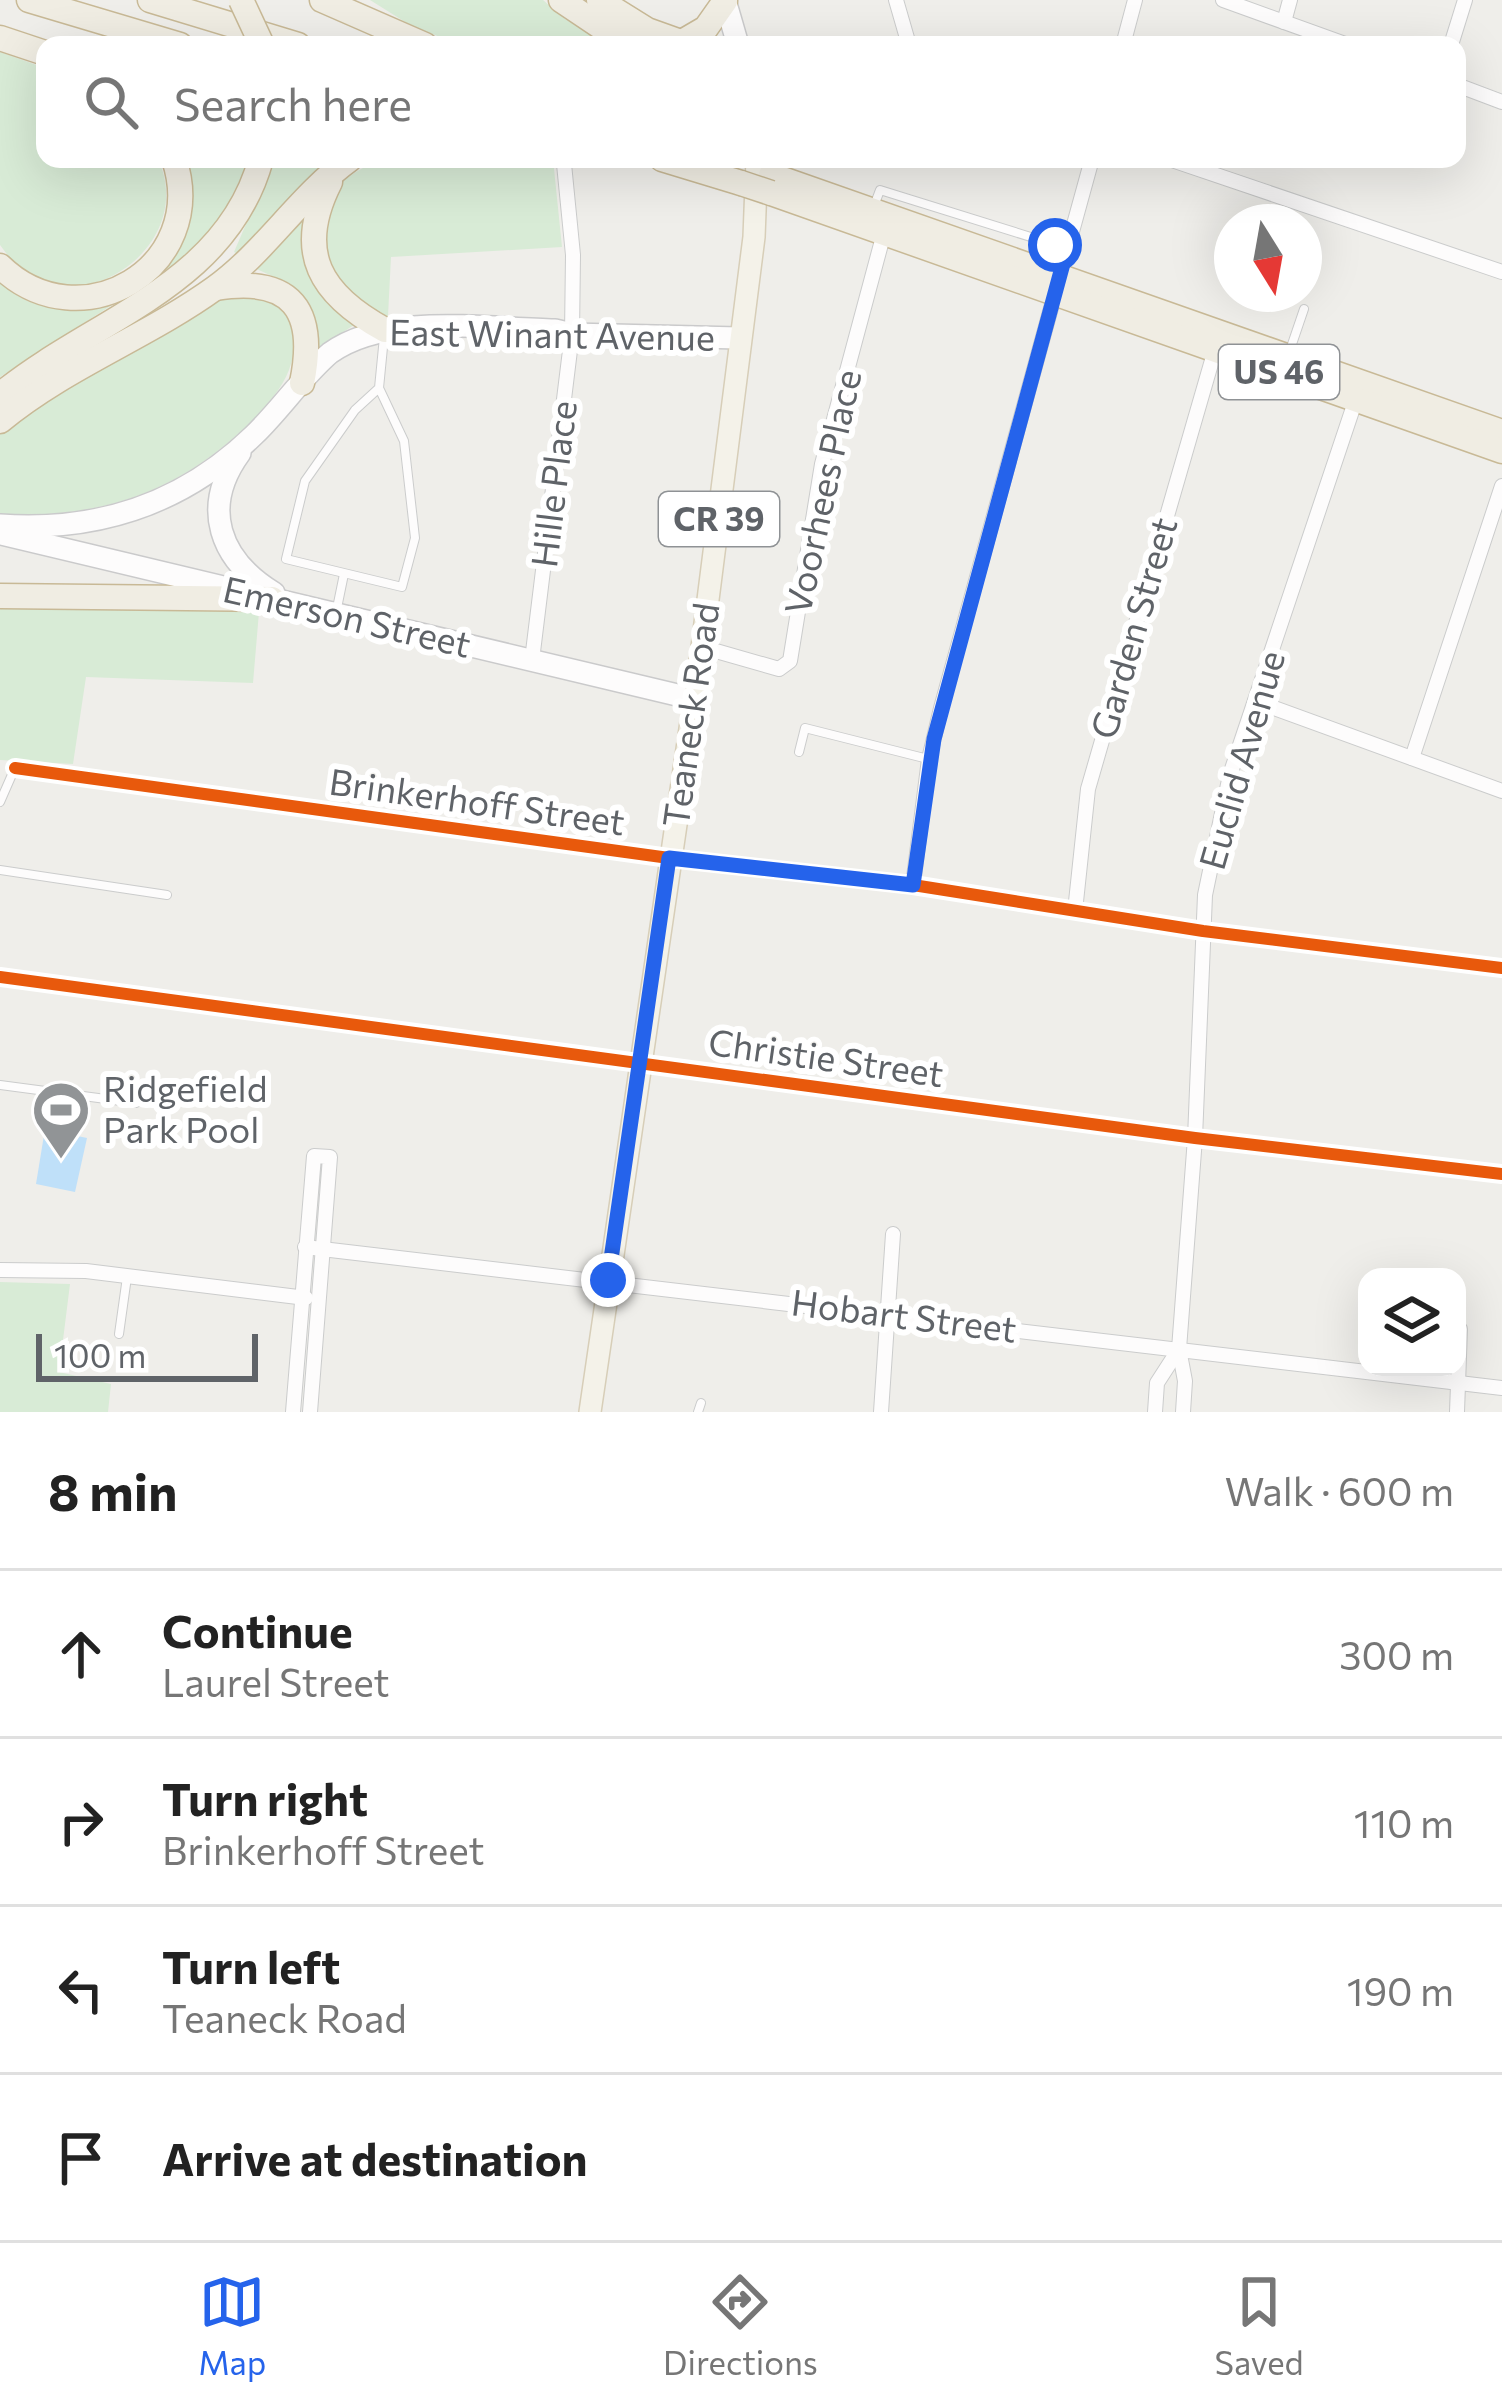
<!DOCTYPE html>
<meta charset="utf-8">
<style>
body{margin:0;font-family:Commissioner,sans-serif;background:#f6f6f6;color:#222}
.controls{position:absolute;right:36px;bottom:36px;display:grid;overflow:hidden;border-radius:24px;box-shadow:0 12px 48px #0002}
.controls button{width:108px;height:108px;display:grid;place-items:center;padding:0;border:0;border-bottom:3px solid #e0e0e0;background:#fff;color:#222;font:60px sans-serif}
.compass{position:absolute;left:1214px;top:204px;width:108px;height:108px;border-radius:50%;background:#fff;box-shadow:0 12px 48px #0002;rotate:169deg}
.scale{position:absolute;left:36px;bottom:30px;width:222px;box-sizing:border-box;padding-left:12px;border:6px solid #5f6368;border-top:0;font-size:33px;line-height:42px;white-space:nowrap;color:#5f6368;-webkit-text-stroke:9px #fff;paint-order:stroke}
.stop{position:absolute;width:36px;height:36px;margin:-27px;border:9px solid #2563eb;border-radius:50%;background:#fff}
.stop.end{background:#2563eb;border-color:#fff;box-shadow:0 3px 12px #0008}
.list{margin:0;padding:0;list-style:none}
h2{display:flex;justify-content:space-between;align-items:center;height:156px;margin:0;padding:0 48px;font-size:51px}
h2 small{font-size:39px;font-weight:400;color:#767676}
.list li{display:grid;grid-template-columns:78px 1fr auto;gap:36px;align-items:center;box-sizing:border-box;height:168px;padding:0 48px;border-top:3px solid #e0e0e0}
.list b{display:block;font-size:45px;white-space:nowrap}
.list p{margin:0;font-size:39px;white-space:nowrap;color:#767676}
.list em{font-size:39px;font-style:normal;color:#767676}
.icon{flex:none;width:66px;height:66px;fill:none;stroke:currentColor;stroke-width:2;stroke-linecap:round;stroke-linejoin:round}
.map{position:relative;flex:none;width:1502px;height:1412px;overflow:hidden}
.search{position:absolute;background:#fff;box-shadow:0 12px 48px #0002;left:36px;right:36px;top:36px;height:132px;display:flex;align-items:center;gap:30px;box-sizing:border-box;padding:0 42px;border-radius:24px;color:#767676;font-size:45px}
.sheet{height:828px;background:#fff}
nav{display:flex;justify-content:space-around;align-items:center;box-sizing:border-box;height:168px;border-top:3px solid #e0e0e0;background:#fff;font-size:33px;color:#767676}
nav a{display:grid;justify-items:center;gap:6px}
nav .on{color:#2563eb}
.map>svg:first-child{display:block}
.green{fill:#d8ebd6}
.water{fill:#bfe0f9}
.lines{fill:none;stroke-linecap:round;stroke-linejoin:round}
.lane-casing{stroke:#cbcccc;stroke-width:10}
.street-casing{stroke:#cbcccc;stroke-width:16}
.secondary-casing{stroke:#cacacb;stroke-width:24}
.primary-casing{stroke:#d7ceb8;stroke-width:24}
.highway-casing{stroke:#c8b996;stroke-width:27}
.lane{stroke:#fdfcfc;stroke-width:8}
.street{stroke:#fdfcfc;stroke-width:14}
.secondary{stroke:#fdfcfc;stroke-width:21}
.primary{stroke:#f4f2e9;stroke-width:21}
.highway{stroke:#f0ede3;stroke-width:24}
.highway-bridge-casing{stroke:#c8b996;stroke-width:27;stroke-linecap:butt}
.highway-bridge{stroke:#f0ede3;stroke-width:24}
.cycleway-casing{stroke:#fff;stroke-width:20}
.cycleway{stroke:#e8590c;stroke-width:12}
.route{stroke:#2563eb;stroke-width:15}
.labels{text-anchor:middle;stroke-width:12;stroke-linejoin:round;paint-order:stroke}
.shield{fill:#fff;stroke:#8f9295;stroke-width:3}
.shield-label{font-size:33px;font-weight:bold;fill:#5f6368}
.street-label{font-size:36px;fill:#5f6368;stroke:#fff}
.poi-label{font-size:36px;fill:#5f6368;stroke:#fff;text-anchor:start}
</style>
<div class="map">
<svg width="1502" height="1412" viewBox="0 0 1502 1412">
<rect width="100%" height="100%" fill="#efeeea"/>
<!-- green -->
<g class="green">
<path d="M370 0H543L565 19 608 45H460L410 25Z"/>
<path d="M0 52 45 68V159H158C195 238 98 317 26 274 16 268 7 254 0 245Z"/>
<path d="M185 159H250L213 234 162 278C179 246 205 194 185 159Z"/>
<path d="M274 159H339L238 254 234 252Z"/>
<path d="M381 159H553L562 247 391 257 388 316C380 314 368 313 361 308 328 290 312 232 329 198 339 180 363 167 381 159Z"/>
<path d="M309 203C315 252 309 293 354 325L317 349C314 297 299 287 254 268Z"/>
<path d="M0 281C39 322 68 298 112 305L0 377Z"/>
<path d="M256 292 282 309 297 335C295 346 293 359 289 370 279 395 256 418 237 435 167 497 92 519 0 514V432L17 416 214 300Z"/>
<path d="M0 604 259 612 253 683 86 677 73 764 0 760Z"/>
<path d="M0 1282 70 1284 59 1372 111 1384 108 1412H0Z"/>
</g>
<!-- water -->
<path class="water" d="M45 1129 87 1138 75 1192 36 1184Z"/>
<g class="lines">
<defs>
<g id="lane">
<path d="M874 206 880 190 1066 248"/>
<path d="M1289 353 1304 309"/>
<path d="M379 388 355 410 305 481 286 559 402 587 415 538 404 441 379 388 384 337"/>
<path d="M336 613 344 574"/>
<path d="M799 752 805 728 928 759"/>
<path d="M0 802 14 770"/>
<path d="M0 870 167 895"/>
<path d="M0 1085 136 1103"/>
<path d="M119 1334 127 1277"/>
<path d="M698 1412 701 1403"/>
</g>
<g id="street">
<path d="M896 0 909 45"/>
<path d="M1223 0 1348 45"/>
<path d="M1284 22 1290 0"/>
<path d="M1123 45 1135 0"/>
<path d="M1451 45 1465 0"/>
<path d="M1457 85 1502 102"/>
<path d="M1169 159 1502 272"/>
<path d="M702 647 779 669 790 661 822 464 884 233"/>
<path d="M532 660 572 334 573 255 564 164"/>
<path d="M1255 701 1502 791"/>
<path d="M1412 758 1502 486"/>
<path d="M15 768 669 858 913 885 1203 931 1502 968"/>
<path d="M913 885 929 759 941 708 1092 159"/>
<path d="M1075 911 1088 789 1215 350"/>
<path d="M0 977 1195 1138 1502 1174"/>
<path d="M305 1247 1502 1388"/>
<path d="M0 1270 86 1271 306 1298"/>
<path d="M293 1412 314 1156 330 1157 310 1412"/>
<path d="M881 1412 893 1234"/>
<path d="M1155 1412 1157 1383 1179 1349"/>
<path d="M1183 1412 1185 1381 1179 1349 1195 1138 1205 895 1230 775 1356 399"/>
<path d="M1457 1412 1460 1329"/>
</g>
<g id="secondary">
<path d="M725 0 738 45"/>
<path d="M240 453C200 508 220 560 274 593"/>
<path d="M0 525C98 532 183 504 254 435 281 409 302 377 330 353 387 312 487 329 555 330L572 334 739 338"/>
<path d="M1 534 694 699"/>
</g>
<path id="primary" d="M590 1412 702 647 754 237 757 159"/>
<g id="highway">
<path d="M29 0 180 45"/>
<path d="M150 0 298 45"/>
<path d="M322 0 425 45"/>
<path d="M561 0 628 45"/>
<path d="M599 0 647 30 689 45"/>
<path d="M0 38 45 53"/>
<path d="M682 42 706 28 725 1"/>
<path d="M662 159 741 183"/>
<path d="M771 175 1502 432"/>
<path d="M330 182C294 253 321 295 385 330"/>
<path d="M771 193 1502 451"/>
<path d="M0 266C80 344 210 267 174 159"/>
<path d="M216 288C292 276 317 310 302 383"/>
<path d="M0 395C92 319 226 287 261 159"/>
<path d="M0 421C65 367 147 337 215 288 266 251 299 196 350 159"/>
<path d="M0 596 272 599"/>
</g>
</defs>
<!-- lane casing -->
<use href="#lane" class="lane-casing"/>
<!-- street casing -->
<use href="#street" class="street-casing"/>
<!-- secondary casing -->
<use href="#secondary" class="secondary-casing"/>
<!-- primary casing -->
<use href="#primary" class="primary-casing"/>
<!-- highway casing -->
<use href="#highway" class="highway-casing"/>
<!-- lane -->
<use href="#lane" class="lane"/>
<!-- street -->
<use href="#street" class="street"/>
<!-- secondary -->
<use href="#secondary" class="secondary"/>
<!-- primary -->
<use href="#primary" class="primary"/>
<!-- highway -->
<use href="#highway" class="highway"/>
<defs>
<g id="highway-bridge">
<path d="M241 0 262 45"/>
<path d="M741 183 771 193"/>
</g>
</defs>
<!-- highway-bridge casing -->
<use href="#highway-bridge" class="highway-bridge-casing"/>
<!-- highway-bridge -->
<use href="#highway-bridge" class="highway-bridge"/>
<defs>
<g id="cycleway">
<path d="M15 768 669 858 913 885 1203 931 1502 968"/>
<path d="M0 977 1195 1138 1502 1174"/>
</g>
</defs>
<!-- cycleway casing -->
<use href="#cycleway" class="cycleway-casing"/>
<!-- cycleway -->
<use href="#cycleway" class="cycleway"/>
</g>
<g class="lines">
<!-- route -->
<path class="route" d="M608 1280 669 858 913 885 934 739 1067 249 1055 245"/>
</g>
<!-- icons -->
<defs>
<symbol id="stadium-pin" viewBox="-11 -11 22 30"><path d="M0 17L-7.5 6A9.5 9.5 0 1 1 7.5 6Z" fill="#919496" stroke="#fff"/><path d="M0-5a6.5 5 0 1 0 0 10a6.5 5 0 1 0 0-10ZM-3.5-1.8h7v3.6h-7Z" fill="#fff"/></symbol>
</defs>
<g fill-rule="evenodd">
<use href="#stadium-pin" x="28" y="1077" width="66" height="90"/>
</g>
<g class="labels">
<!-- shield labels -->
<g class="shield">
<rect x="1219" y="345" width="120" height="54" rx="9"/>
<rect x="659" y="492" width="120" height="54" rx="9"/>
</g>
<g class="shield-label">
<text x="1279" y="384">US 46</text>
<text x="719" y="531">CR 39</text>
</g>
<!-- street labels -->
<g class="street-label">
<text transform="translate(552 335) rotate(1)" y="13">East Winant Avenue</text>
<text transform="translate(554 484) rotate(-83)" y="13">Hille Place</text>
<text transform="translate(823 492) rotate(-78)" y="13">Voorhees Place</text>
<text transform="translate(347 617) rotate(13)" y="13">Emerson Street</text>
<text transform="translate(1134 628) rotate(-74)" y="13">Garden Street</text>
<text transform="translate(691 715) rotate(-82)" y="13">Teaneck Road</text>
<text transform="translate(1242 760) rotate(-74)" y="13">Euclid Avenue</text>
<text transform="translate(477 802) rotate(8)" y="13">Brinkerhoff Street</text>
<text transform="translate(826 1058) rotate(8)" y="13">Christie Street</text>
<text transform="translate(904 1316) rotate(7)" y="13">Hobart Street</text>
</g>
<!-- poi labels -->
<g class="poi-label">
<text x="103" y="1102">Ridgefield<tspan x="103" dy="41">Park Pool</tspan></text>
</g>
</g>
</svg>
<div class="controls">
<button><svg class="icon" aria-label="layers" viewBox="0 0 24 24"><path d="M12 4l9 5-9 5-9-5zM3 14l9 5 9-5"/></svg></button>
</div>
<svg class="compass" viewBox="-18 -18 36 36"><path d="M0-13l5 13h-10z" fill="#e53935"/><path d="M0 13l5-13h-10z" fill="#767676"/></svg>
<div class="scale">100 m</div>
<div class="stop" style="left:1055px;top:245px"></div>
<div class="stop end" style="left:608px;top:1280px"></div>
<div class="search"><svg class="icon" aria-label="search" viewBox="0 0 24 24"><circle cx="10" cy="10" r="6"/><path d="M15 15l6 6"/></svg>Search here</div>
</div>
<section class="sheet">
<h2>8 min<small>Walk · 600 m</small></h2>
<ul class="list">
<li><svg class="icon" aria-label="ahead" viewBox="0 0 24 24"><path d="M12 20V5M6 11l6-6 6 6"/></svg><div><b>Continue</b><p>Laurel Street</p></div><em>300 m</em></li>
<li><svg class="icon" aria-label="right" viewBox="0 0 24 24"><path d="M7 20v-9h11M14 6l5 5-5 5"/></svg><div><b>Turn right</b><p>Brinkerhoff Street</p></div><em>110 m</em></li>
<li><svg class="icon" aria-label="left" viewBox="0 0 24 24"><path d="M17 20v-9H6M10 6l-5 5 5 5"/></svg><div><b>Turn left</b><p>Teaneck Road</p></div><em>190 m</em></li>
<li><svg class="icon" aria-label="arrive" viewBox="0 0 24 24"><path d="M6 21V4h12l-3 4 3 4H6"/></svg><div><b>Arrive at destination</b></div></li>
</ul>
</section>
<nav>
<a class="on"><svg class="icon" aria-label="map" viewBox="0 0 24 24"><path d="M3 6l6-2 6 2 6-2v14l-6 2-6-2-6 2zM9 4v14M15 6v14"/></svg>Map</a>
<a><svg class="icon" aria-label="directions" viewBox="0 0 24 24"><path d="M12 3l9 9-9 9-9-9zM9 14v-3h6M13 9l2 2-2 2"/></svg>Directions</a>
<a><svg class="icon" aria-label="saved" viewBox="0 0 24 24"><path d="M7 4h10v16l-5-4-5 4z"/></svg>Saved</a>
</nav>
